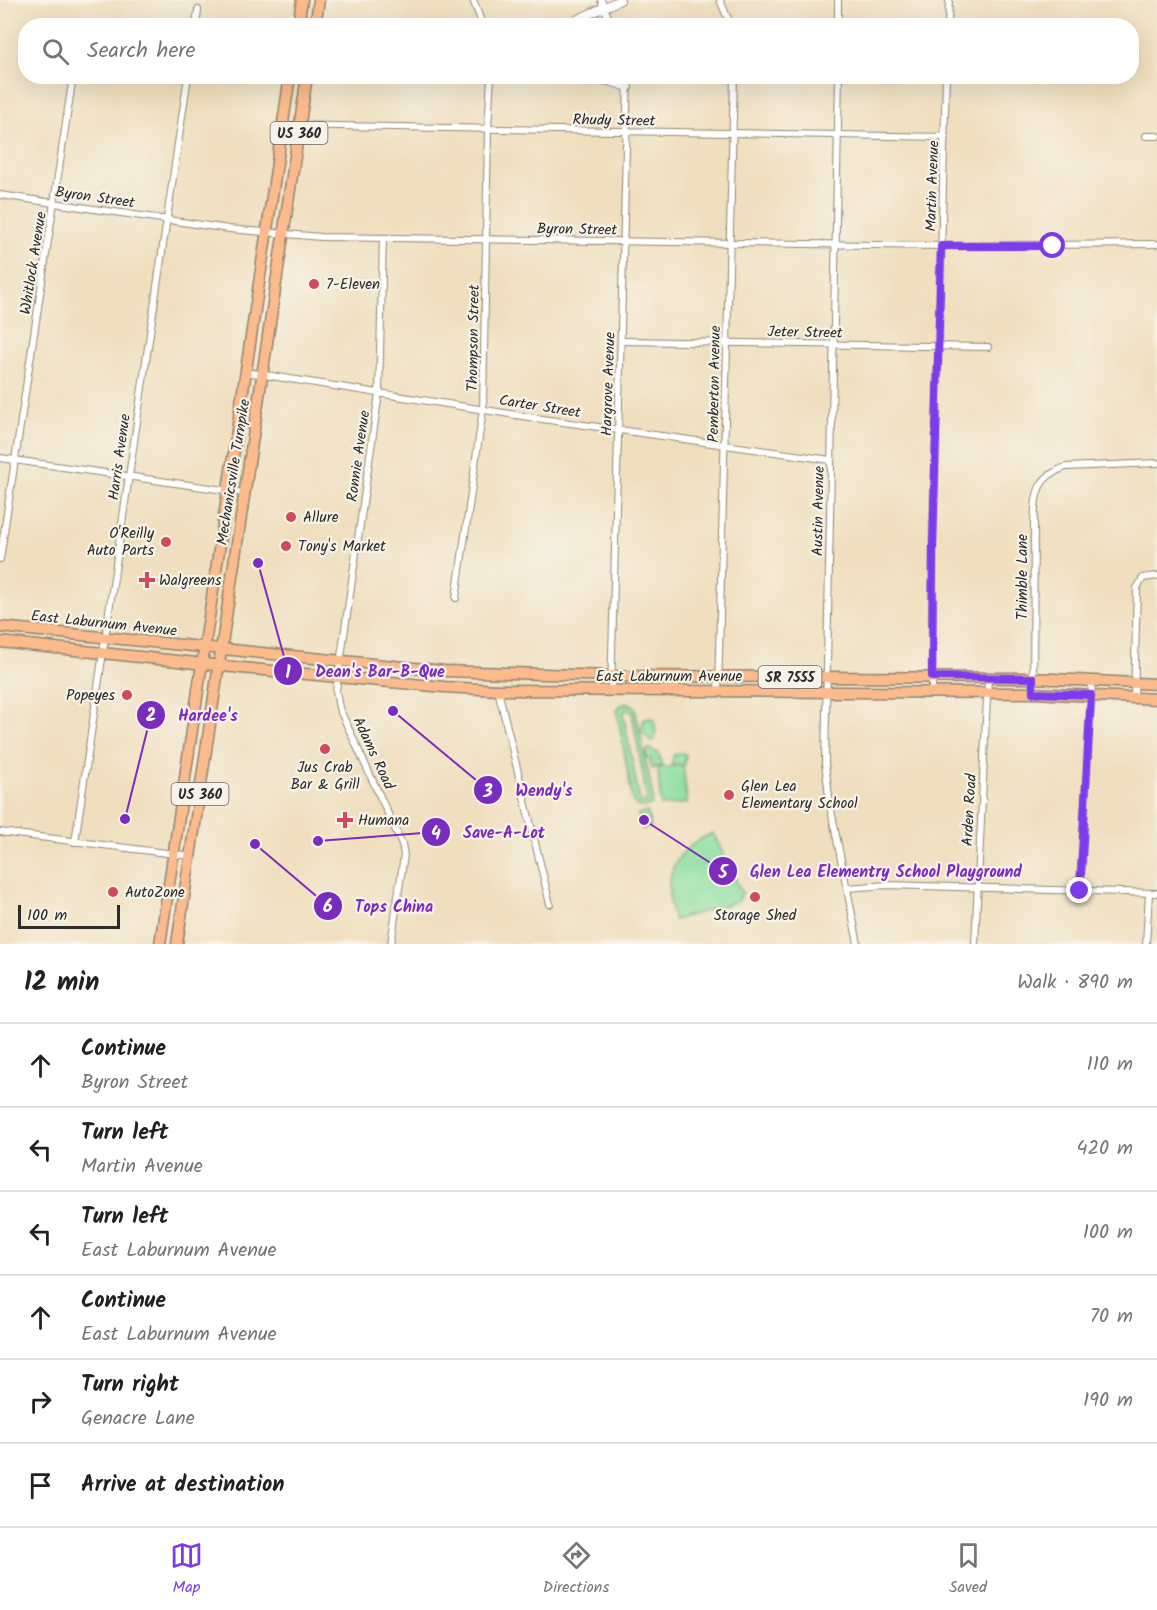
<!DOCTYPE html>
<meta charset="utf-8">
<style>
body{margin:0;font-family:Kalam,sans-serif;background:#f6f6f6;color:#202124}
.scale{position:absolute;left:18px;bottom:15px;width:102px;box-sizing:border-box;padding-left:6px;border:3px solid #2b2b2b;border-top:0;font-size:16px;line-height:21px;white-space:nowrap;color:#2b2b2b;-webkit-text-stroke:4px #f7f3e8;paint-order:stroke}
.stop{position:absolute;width:18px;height:18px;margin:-14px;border:4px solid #7c3aed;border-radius:50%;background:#fff}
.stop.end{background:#7c3aed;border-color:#fff;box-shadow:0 2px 6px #0008}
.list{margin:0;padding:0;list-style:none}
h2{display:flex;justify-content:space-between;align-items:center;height:78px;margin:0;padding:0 24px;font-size:26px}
h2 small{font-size:20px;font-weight:400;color:#757577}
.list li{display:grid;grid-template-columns:39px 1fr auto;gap:18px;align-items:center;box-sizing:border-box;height:84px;padding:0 24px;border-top:2px solid #e0e0e0}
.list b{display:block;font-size:22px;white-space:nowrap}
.list p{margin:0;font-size:20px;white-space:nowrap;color:#757577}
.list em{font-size:20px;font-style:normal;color:#757577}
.icon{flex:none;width:33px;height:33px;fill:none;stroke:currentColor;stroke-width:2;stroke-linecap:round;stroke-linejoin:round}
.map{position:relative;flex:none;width:1157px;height:944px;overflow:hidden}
.search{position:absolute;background:#fff;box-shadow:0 6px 24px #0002;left:18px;right:18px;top:18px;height:66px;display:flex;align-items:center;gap:15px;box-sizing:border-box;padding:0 21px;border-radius:24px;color:#757577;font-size:22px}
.sheet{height:582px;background:#fff}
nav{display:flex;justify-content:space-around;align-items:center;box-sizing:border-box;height:84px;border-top:2px solid #e0e0e0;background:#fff;font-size:16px;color:#757577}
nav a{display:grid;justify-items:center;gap:3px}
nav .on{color:#7c3aed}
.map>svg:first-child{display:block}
.grass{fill:url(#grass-tufts);stroke:#5c8566;stroke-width:1.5}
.pitch{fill:#8ddfa0;stroke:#5c8566;stroke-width:1.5;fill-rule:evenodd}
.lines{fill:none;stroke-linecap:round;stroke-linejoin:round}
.minor-casing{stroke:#8e8574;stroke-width:8}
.tertiary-casing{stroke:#8e8574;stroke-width:10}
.primary-casing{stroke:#8e8574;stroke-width:13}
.trunk-casing{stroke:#8e8574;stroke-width:13}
.minor{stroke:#fff;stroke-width:6}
.tertiary{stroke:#fff;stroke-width:8}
.primary{stroke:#fbbb8d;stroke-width:10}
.trunk{stroke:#fbbb8d;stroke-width:10}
.route{stroke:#7c3aed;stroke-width:8}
.poi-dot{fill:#d1495b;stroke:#f7f3e8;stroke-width:2}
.labels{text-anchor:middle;stroke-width:4.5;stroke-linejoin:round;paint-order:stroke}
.shield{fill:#f7f3e8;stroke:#686764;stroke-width:1.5}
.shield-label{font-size:14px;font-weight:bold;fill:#2b2b2b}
.street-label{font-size:15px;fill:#2b2b2b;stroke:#f7f3e8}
.poi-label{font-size:15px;fill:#2b2b2b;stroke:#f7f3e8;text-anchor:start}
.leader{fill:none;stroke:#7b2cbf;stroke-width:2}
.callout-dot{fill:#7b2cbf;stroke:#f7f3e8;stroke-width:2}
.mark-label{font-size:18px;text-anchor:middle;font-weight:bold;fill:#fff}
.callout-label{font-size:16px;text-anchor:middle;font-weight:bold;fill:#7b2cbf;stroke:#f7f3e8;stroke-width:4.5;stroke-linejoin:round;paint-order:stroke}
</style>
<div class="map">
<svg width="1157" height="944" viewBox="0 0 1157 944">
<defs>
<pattern id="grass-tufts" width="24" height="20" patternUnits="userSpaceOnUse" patternTransform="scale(1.5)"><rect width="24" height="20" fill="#8ddfa0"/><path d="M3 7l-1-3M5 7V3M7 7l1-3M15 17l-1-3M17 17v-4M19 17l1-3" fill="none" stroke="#7ac08a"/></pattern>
</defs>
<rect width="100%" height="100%" fill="#f7f3e8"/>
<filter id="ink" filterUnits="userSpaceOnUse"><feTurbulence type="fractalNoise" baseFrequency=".0167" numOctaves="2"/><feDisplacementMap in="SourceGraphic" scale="12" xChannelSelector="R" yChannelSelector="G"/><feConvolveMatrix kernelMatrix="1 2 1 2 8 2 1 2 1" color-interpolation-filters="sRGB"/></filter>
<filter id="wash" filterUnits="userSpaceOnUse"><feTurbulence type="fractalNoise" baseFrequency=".008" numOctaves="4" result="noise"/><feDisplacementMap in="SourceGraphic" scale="24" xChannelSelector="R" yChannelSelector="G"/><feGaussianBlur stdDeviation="1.35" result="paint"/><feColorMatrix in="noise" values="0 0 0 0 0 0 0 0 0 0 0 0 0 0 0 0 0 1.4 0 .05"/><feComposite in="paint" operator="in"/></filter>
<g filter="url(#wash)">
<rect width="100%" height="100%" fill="#f0dfbe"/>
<!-- grass -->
<g class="grass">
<path d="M652 718C656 724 657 736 654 741H650L647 736 641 732 644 719Z"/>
<path d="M648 749 659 753 662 766 652 768 650 759 646 758V752Z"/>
<path d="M682 753 686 755 684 765 672 766 673 755Z"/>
<path d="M647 812 651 827 642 829 638 814Z"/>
</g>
<!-- pitch -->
<g class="pitch">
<path d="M629 703 634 706 636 712 653 798 651 806 639 807 633 802 618 716 617 710 621 705ZM626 709 632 712 647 798V801L641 803 639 798 623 714Z"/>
<path d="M683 765 687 803 661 806 658 768Z"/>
<path d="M713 833 742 893 739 901 674 920C661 878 673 850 713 833Z"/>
</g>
</g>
<g filter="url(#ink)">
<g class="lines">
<defs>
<g id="minor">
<path d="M473 0 483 26"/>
<path d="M601 0 612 26"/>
<path d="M720 0 731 26"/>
<path d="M838 0V26"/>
<path d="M196 26 198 10"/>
<path d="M948 26 949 0"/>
<path d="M588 76 629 88"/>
<path d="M839 76 825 763 830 805 858 944"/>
<path d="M283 125 945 137"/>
<path d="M1146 136H1157"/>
<path d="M0 195 229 229 321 237 941 246 1157 244"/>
<path d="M383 238 379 393 336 691 339 708 402 844 404 855 391 944"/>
<path d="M622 341 988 347"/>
<path d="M246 372 535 418 831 460"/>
<path d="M0 458 245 493"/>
<path d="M0 559 73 76"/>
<path d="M456 598 483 409 488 129 491 76"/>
<path d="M498 690 550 904"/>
<path d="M611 691 628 76"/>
<path d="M718 692 734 76"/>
<path d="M932 692 933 545 946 76"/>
<path d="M1033 693 1034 522C1036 493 1036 477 1066 467L1157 463"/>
<path d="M1134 698 1137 588 1143 578 1157 576"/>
<path d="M0 832 190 856"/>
<path d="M75 842 188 76"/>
<path d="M848 888 886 885 1157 893"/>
<path d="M1080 891 1092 681"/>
<path d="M975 944 988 677"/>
<path d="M1146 944 1149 893"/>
</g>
<g id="tertiary">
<path d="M299 23 308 26"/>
<path d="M563 26 620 0"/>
</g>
<g id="primary">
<path d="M0 627 445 671 612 676 1033 678 1157 684"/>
<path d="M0 642 242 668 444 687 498 690 1033 693 1157 699"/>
</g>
<g id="trunk">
<path d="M298 26 302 0"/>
<path d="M315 26 319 0"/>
<path d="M160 944 290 76"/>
<path d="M177 944 307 76"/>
</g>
</defs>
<!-- minor casing -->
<use href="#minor" class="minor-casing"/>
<!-- tertiary casing -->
<use href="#tertiary" class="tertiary-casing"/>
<!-- primary casing -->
<use href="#primary" class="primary-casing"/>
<!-- trunk casing -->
<use href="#trunk" class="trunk-casing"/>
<!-- minor -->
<use href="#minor" class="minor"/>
<!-- tertiary -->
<use href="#tertiary" class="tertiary"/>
<!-- primary -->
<use href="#primary" class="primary"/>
<!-- trunk -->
<use href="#trunk" class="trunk"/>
</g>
</g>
<g class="lines" filter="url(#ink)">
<!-- route -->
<path class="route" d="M1053 246H941L933 545 932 677 1033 678V693L1091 695 1080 891"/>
</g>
<!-- markers -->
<g class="poi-dot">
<circle cx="314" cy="284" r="6"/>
<circle cx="291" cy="517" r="6"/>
<circle cx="166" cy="542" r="6"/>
<circle cx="286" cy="546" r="6"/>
<path d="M144 571h6v6h6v6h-6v6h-6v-6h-6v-6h6z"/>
<circle cx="127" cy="695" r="6"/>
<circle cx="325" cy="749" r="6"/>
<circle cx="729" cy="795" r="6"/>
<path d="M342 811h6v6h6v6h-6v6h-6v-6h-6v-6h6z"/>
<circle cx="113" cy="892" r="6"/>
<circle cx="755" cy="897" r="6"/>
</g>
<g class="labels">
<!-- shield labels -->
<g class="shield">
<rect x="270.5" y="122" width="57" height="22" rx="4.5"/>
<rect x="758.5" y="666" width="63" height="22" rx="4.5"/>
<rect x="171.5" y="783" width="57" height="22" rx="4.5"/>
</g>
<g class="shield-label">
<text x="299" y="138">US 360</text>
<text x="790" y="682">SR 7555</text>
<text x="200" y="799">US 360</text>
</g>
<!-- street labels -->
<g class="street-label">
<text transform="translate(614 120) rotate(1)" y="5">Rhudy Street</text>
<text transform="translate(932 186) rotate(-88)" y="5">Martin Avenue</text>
<text transform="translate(95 197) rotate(8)" y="5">Byron Street</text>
<text transform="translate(577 229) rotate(1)" y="5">Byron Street</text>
<text transform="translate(33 263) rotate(-81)" y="5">Whitlock Avenue</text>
<text transform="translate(805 332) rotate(1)" y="5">Jeter Street</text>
<text transform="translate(473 338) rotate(-89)" y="5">Thompson Street</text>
<text transform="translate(608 384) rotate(-88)" y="5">Hargrove Avenue</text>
<text transform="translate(714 384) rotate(-89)" y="5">Pemberton Avenue</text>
<text transform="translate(540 406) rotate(9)" y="5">Carter Street</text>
<text transform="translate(358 456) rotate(-82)" y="5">Ronnie Avenue</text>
<text transform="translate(119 457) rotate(-82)" y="5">Harris Avenue</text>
<text transform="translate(233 472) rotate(-81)" y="5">Mechanicsville Turnpike</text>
<text transform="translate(818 511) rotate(-89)" y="5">Austin Avenue</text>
<text transform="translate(1022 577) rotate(-90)" y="5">Thimble Lane</text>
<text transform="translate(104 623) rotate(6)" y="5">East Laburnum Avenue</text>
<text x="669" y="681">East Laburnum Avenue</text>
<text transform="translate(374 753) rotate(65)" y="5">Adams Road</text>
<text transform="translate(969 810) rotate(-87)" y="5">Arden Road</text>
</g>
<!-- poi labels -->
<g class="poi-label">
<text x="326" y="289">7-Eleven</text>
<text x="303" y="522">Allure</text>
<text x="154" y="538" text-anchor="end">O'Reilly<tspan x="154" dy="17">Auto Parts</tspan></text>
<text x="298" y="551">Tony's Market</text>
<text x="159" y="585">Walgreens</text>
<text x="115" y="700" text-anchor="end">Popeyes</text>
<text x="325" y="772" text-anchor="middle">Jus Crab<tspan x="325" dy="17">Bar &amp; Grill</tspan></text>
<text x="741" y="791">Glen Lea<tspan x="741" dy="17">Elementary School</tspan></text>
<text x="358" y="825">Humana</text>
<text x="125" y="897">AutoZone</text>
<text x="755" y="920" text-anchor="middle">Storage Shed</text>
</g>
</g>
<!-- callouts -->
<path class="leader" d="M258 563L288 671M125 819L151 715M393 711L488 790M318 841L436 832M644 820L723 871M255 844L328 906"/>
<g class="callout-dot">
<circle cx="258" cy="563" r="6"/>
<circle cx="125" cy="819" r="6"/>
<circle cx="393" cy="711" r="6"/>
<circle cx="318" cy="841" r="6"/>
<circle cx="644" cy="820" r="6"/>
<circle cx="255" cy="844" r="6"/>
<circle cx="288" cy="671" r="15"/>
<circle cx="151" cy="715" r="15"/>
<circle cx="488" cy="790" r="15"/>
<circle cx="436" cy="832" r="15"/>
<circle cx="723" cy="871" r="15"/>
<circle cx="328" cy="906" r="15"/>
</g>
<g class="mark-label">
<text x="288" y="678">1</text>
<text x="151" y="721">2</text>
<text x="488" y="797">3</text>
<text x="436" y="839">4</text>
<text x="723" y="878">5</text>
<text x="328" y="912">6</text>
</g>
<g class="callout-label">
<text x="380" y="677">Dean's Bar-B-Que</text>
<text x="208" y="721">Hardee's</text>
<text x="544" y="796">Wendy's</text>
<text x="504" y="838">Save-A-Lot</text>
<text x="886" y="877">Glen Lea Elementry School Playground</text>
<text x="394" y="912">Tops China</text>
</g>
</svg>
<div class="scale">100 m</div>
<div class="stop" style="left:1053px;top:246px"></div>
<div class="stop end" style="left:1080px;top:891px"></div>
<div class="search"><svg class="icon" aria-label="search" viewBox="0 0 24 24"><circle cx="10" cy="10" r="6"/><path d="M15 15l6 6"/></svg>Search here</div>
</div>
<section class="sheet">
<h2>12 min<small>Walk · 890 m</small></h2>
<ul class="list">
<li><svg class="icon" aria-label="ahead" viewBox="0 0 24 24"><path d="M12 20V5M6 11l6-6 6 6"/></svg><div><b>Continue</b><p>Byron Street</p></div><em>110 m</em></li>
<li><svg class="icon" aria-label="left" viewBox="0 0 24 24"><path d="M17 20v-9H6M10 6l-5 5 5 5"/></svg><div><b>Turn left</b><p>Martin Avenue</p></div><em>420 m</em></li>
<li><svg class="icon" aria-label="left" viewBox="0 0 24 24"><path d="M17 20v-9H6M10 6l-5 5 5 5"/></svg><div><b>Turn left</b><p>East Laburnum Avenue</p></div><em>100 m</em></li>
<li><svg class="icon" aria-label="ahead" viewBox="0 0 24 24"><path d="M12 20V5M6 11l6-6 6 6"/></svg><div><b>Continue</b><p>East Laburnum Avenue</p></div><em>70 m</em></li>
<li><svg class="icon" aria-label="right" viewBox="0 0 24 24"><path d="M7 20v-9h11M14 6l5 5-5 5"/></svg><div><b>Turn right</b><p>Genacre Lane</p></div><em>190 m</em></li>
<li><svg class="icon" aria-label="arrive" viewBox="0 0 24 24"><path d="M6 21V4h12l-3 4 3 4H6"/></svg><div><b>Arrive at destination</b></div></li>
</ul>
</section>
<nav>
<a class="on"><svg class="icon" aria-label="map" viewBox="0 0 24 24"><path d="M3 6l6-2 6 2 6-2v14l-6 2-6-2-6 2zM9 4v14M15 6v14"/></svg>Map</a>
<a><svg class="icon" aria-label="directions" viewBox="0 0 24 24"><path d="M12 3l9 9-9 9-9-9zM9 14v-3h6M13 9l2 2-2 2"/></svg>Directions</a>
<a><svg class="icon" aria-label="saved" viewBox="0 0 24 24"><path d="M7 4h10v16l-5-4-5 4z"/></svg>Saved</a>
</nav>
